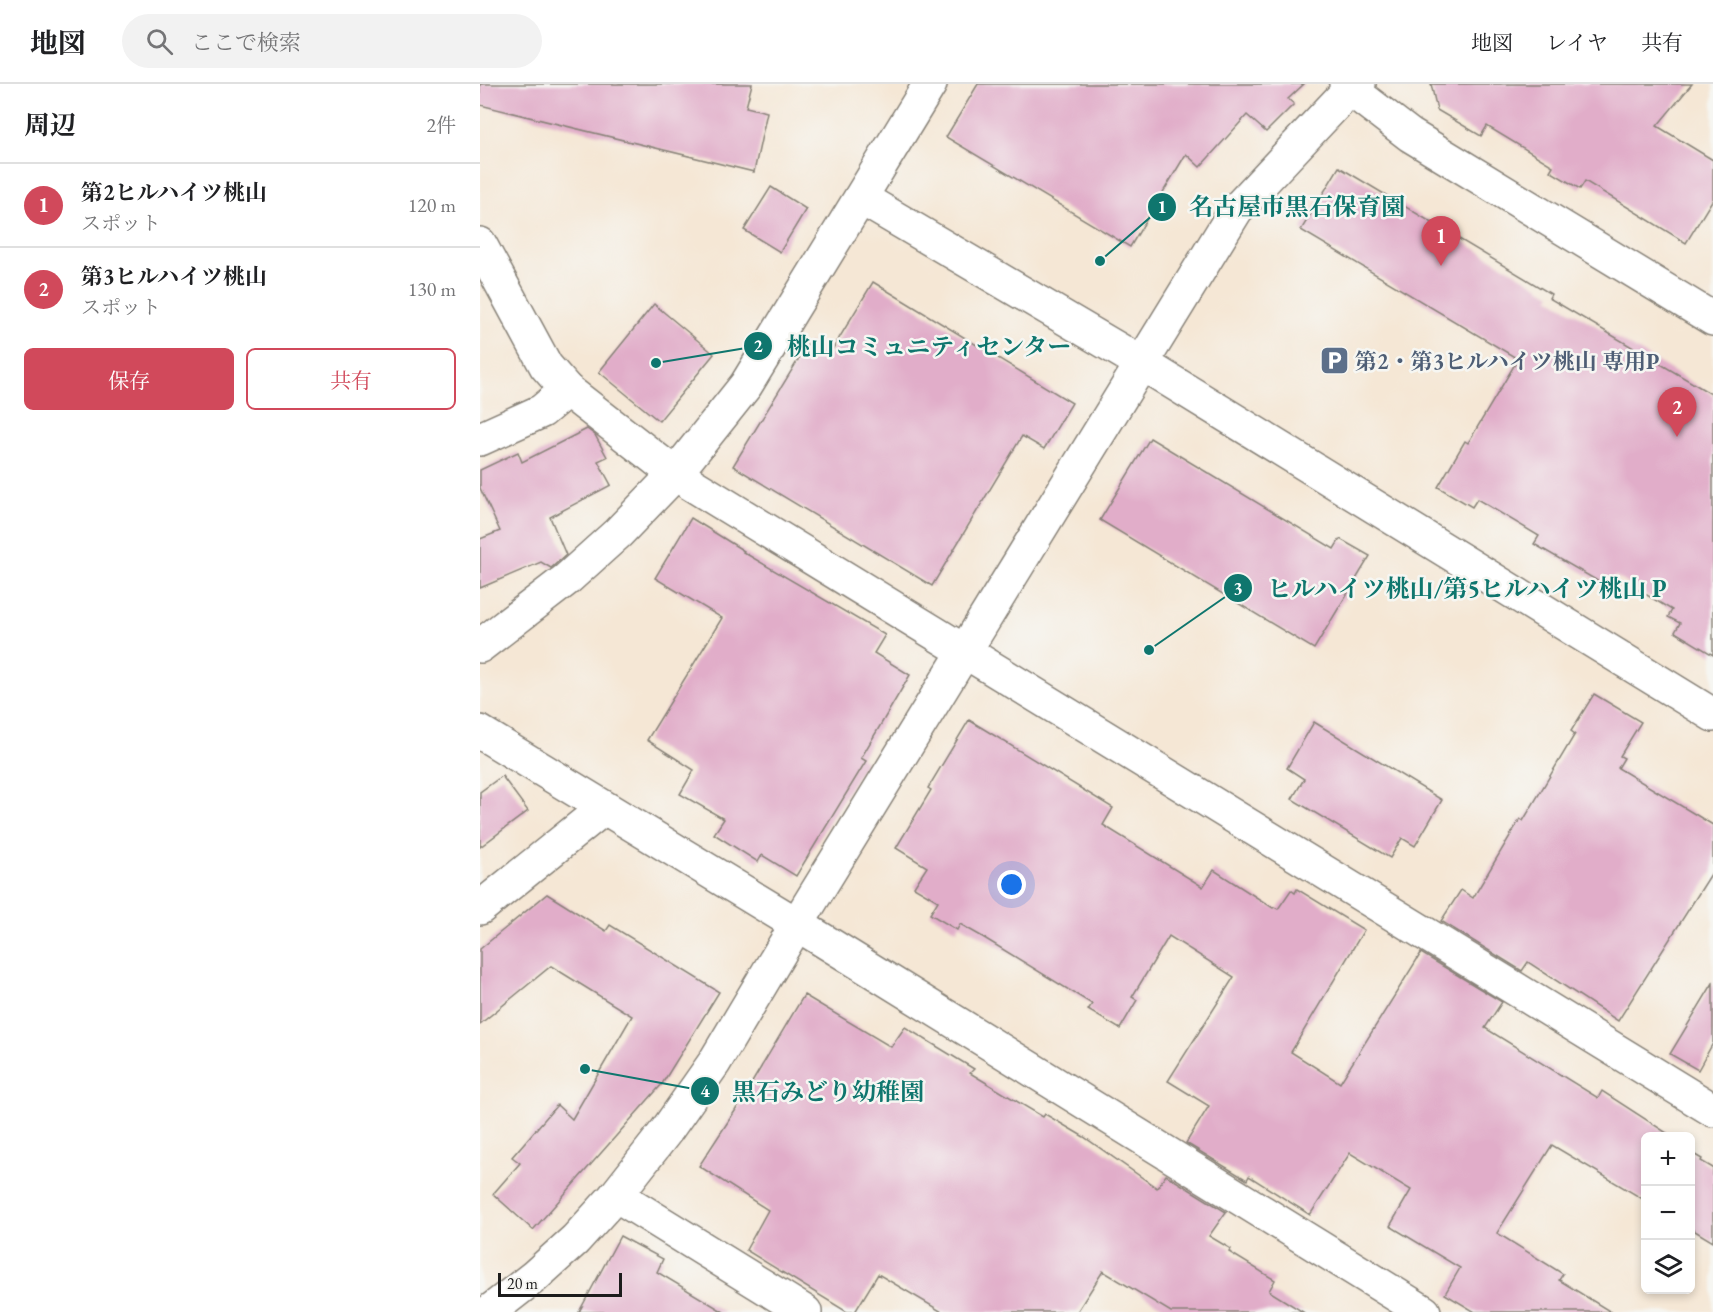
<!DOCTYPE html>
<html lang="ja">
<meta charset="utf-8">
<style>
body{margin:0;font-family:"EB Garamond","Noto Serif JP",serif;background:#f2f2f2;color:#202124}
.controls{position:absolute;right:18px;bottom:18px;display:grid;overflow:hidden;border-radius:9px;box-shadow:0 3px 9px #0003}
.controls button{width:54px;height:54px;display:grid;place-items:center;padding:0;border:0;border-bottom:2px solid #e0e0e0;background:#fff;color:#202124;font:30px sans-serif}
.scale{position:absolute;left:18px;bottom:15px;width:124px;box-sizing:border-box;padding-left:6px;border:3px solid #1c1c1c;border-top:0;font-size:16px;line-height:21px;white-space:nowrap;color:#1c1c1c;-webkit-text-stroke:4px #f6f6f2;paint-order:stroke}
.you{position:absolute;left:532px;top:801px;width:21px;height:21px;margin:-15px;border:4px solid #fff;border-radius:50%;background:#1a73e8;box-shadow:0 0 0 9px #1a73e833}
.badge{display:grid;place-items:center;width:39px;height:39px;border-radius:50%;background:#d1495b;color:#fff;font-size:20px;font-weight:700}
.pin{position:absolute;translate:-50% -50px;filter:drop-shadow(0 2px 3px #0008)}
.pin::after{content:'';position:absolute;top:32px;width:21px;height:18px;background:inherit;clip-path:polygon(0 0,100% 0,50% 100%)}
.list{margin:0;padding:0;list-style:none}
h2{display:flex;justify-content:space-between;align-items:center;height:78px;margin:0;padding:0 24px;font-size:26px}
h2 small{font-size:20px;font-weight:400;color:#757577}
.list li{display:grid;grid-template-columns:39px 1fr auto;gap:18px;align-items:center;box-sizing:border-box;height:84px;padding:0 24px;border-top:2px solid #e0e0e0}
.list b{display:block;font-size:22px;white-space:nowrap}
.list p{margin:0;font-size:20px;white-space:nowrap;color:#757577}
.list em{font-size:20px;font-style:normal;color:#757577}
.actions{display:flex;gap:12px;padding:18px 24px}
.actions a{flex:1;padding:14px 0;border:2px solid #d1495b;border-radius:9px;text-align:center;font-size:21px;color:#d1495b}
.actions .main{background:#d1495b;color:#fff}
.icon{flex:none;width:33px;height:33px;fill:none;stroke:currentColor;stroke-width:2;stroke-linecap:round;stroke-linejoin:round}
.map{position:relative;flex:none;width:1233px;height:1228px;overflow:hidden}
header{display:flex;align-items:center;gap:36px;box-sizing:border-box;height:84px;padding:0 30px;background:#fff;border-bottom:2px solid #e0e0e0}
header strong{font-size:28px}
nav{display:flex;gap:33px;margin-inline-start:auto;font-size:21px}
.search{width:420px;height:54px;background:#f2f2f2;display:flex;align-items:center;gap:15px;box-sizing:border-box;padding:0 21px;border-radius:33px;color:#757577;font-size:22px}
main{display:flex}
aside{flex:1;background:#fff}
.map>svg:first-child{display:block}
.building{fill:#e1adc9}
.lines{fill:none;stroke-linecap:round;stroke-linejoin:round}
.minor-casing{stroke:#888278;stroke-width:36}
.minor{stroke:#fff;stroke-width:33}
.labels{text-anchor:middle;stroke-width:5;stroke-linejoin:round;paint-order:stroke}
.service-label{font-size:22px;font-weight:bold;fill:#4e5e75;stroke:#f6f6f2;text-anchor:start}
.leader{fill:none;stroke:#0f766e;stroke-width:2}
.callout-dot{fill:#0f766e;stroke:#f6f6f2;stroke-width:2}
.mark-label{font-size:18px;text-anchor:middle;font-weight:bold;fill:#fff}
.callout-label{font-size:24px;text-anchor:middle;font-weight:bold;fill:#0f766e;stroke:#f6f6f2;stroke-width:5;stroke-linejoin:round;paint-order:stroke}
</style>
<header>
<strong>地図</strong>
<div class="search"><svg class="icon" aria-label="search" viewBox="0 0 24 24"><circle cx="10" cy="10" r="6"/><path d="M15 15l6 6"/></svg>ここで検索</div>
<nav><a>地図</a><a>レイヤ</a><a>共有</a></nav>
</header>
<main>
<aside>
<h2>周辺<small>2件</small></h2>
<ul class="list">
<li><span class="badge">1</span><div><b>第2ヒルハイツ桃山</b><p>スポット</p></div><em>120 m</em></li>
<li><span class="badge">2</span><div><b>第3ヒルハイツ桃山</b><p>スポット</p></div><em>130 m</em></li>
</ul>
<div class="actions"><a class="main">保存</a><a>共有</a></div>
</aside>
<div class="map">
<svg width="1233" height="1228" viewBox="0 0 1233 1228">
<rect width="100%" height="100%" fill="#f6f6f2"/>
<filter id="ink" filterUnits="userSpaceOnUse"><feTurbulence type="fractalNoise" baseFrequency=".0167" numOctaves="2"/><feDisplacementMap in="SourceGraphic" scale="12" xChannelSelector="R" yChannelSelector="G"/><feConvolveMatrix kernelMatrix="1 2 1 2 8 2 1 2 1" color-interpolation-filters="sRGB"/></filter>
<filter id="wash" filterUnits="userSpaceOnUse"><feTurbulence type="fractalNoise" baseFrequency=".008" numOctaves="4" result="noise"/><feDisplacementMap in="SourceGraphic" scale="24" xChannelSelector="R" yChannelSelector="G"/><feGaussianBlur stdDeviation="1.35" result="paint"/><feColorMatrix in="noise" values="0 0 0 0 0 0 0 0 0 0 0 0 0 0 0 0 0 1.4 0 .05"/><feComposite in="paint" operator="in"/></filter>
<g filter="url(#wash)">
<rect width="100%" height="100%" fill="#f5e7d5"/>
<g id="blocks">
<!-- building -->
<g class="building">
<path d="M0 0H272L266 23 287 28 274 88 0 21Z"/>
<path d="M498 0H824L808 15 814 20 786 48 767 31 720 83 706 70 650 163 466 53Z"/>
<path d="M951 0H1212L1177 42 1233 76V115L1206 159 1105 97 1100 105 1070 87 1073 82 1007 42 1001 52 957 26Z"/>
<path d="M859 83 1071 210 1069 214 1233 311V571L1195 548 1200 539 1188 533 1192 526 1135 492 1128 503 1054 460 1059 452 997 415 992 423 958 403 985 357 988 359 1038 275 821 146Z"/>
<path d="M291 103 326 125 300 168 264 146Z"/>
<path d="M393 198 592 319 564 365 542 352 452 502 253 382 329 258 349 271Z"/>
<path d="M174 220 234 270 179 337 119 288Z"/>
<path d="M107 345 115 351 127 373 118 377 131 401 70 433 86 471 71 484 61 478 0 504V455L20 447 0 404V386L38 368 42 378Z"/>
<path d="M670 354 854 465 860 455 890 472 834 565 620 436Z"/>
<path d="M211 434 264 467 263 468 405 551 394 569 430 591 381 674 386 677 316 792 282 771 278 778 234 750 244 735 200 710 214 686 167 656 242 534 175 494Z"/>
<path d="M1114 610 1161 638 1140 672 1144 674 1138 684 1233 741V787L1138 937 1048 878 1042 887 961 837 981 806 993 814 1040 735 1043 737 1095 650 1091 647Z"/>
<path d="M489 636 633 724 623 741 723 803 734 786 793 824 794 823 798 825 811 806 815 809 817 805 884 846 811 968 860 999 941 869 1022 918 1005 944 1118 1014 1122 1007 1193 1053H1166V1117L1072 1061 1017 1149 1083 1190 1079 1196 1131 1228H995L965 1210 980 1184 910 1142 931 1106 870 1069 830 1131 769 1092 767 1096 706 1059 729 1022 688 997 754 893 689 852 652 913 657 916 640 945 608 926 612 920 501 852 480 840 477 846 450 830 458 817 434 803 447 783 416 764 451 706 448 704Z"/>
<path d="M834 638 962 716 935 762 922 754 910 774 812 715 824 695 807 684Z"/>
<path d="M22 692 48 727 0 763V708Z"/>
<path d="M67 810 126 847 130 841 239 908 182 1000 53 1146 13 1110 40 1079 32 1073 77 1021 92 1035 152 932 71 882 0 940V865Z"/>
<path d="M1233 899V959L1218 986 1190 970Z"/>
<path d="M324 911 411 963 425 943 494 985 490 989 563 1033 565 1030 604 1053 677 1104 686 1091 746 1128 729 1152 751 1165 749 1168 795 1196 789 1207 823 1228H691L623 1187 597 1228H462L398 1190 375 1228H367L266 1166 288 1126 219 1082 255 1027Z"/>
<path d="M1210 1068 1222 1075 1221 1077 1233 1084V1158L1210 1144Z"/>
<path d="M140 1152 183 1175 177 1188 244 1228H99Z"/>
</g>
</g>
</g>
<g filter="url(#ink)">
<use href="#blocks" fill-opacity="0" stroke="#888278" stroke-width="1.5"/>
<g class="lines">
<defs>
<g id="minor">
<path d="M450 0 266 301 195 390 1233 1026"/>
<path d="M866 0 870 5 930 51 1233 235"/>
<path d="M381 114 663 280 1233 631"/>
<path d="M0 160 66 282 87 306 195 390 138 449 87 495 0 562"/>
<path d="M0 355 62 327 87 306"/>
<path d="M0 648 341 855 944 1228"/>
<path d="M0 824 124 724"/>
<path d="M136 1111 325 1228"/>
<path d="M9 1228 55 1192 95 1156 136 1111 187 1046 234 979 317 840 756 126 870 5 879 0"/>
</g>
</defs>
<!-- minor casing -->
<use href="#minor" class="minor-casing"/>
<!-- minor -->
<use href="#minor" class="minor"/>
</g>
</g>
<!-- icons -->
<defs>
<symbol id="parking-square" viewBox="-11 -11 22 22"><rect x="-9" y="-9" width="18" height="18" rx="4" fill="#5c6f8a" stroke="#f6f6f2"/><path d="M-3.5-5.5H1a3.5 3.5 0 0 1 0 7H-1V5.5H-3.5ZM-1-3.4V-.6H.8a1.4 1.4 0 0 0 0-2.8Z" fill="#fff"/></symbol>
</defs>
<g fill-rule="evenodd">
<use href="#parking-square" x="838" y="260" width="33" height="33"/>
</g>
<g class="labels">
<!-- service labels -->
<g class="service-label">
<text x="875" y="285">第2・第3ヒルハイツ桃山 専用P</text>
</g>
</g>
<!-- callouts -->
<path class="leader" d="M620 177L682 123M176 279L278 262M669 566L758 504M105 985L225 1007"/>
<g class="callout-dot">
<circle cx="620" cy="177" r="6"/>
<circle cx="176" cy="279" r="6"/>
<circle cx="669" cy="566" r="6"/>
<circle cx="105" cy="985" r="6"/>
<circle cx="682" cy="123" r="15"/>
<circle cx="278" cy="262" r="15"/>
<circle cx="758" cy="504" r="15"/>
<circle cx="225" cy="1007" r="15"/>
</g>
<g class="mark-label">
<text x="682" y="129">1</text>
<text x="278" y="268">2</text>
<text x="758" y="511">3</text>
<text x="225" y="1013">4</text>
</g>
<g class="callout-label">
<text x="817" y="131">名古屋市黒石保育園</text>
<text x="449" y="271">桃山コミュニティセンター</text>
<text x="987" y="513">ヒルハイツ桃山/第5ヒルハイツ桃山 P</text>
<text x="348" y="1016">黒石みどり幼稚園</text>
</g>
</svg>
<div class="controls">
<button>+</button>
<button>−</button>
<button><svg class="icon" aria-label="layers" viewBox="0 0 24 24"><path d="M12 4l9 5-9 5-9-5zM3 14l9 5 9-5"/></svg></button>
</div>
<div class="scale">20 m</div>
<div class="you"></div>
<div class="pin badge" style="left:961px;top:182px">1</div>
<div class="pin badge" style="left:1197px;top:353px">2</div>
</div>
</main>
